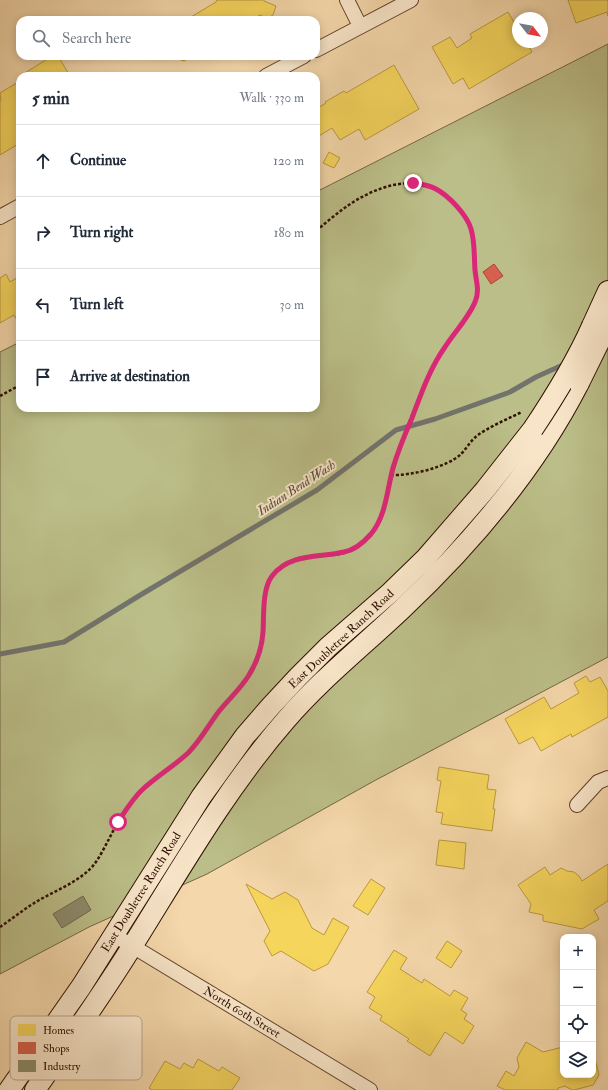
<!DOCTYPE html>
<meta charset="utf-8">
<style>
body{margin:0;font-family:"IM FELL Double Pica",serif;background:#f6f6f7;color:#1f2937}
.controls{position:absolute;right:12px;bottom:12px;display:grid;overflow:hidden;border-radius:8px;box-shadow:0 2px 10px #0003}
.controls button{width:36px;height:36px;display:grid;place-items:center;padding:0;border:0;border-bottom:1px solid #e0e1e3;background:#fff;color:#1f2937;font:20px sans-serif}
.compass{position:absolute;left:512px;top:12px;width:36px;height:36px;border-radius:50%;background:#fff;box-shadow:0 2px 10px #0003;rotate:121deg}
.stop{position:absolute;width:12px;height:12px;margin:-9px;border:3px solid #db2777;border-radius:50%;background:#fff}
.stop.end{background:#db2777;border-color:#fff;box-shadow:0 1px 4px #0008}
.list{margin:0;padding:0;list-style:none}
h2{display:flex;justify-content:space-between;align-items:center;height:52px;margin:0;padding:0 16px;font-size:17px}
h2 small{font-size:13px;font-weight:400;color:#747a83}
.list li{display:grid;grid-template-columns:26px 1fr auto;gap:12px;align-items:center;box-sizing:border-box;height:72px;padding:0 16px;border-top:1px solid #e0e1e3}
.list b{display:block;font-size:15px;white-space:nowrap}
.list em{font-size:13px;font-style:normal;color:#747a83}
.icon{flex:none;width:22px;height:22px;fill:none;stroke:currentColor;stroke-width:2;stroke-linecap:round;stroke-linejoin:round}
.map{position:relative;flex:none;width:608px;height:1090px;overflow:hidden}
.search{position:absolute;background:#fff;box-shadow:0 2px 10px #0003;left:16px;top:16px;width:304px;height:44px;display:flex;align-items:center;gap:10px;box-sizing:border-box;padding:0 14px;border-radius:12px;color:#747a83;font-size:15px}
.panel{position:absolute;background:#fff;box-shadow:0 2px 10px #0003;left:16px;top:72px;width:304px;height:340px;border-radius:12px}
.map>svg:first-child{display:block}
.green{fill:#bbbe88;stroke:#746644}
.homes{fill:#f6d55c;stroke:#ba9940}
.shops{fill:#d6604d;stroke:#a44736}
.industry{fill:#8c8c6e;stroke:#70664d}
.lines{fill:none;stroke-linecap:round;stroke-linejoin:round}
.stream{stroke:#72736c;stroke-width:5}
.minor-casing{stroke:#60402a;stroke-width:16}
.secondary-casing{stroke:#2e0e00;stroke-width:22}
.path{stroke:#2e0e00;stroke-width:2.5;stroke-dasharray:3 2;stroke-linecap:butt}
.minor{stroke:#f8e5c8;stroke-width:14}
.secondary{stroke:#f8e5c8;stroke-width:20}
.secondary-bridge-casing{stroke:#2e0e00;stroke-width:22;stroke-linecap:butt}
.secondary-bridge{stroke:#f8e5c8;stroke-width:20}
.route{stroke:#db2777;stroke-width:5}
.labels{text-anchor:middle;stroke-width:4;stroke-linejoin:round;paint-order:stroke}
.street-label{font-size:12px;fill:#2e0e00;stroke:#f8e5c8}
.water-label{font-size:13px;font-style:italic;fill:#56493f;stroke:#f8e5c8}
.key{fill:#f8e5c8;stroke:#bba48c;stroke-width:1}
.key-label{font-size:11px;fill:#2e0e00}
</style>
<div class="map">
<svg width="608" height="1090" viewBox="0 0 608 1090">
<rect width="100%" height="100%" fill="#f4d7aa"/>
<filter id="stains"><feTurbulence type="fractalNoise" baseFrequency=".005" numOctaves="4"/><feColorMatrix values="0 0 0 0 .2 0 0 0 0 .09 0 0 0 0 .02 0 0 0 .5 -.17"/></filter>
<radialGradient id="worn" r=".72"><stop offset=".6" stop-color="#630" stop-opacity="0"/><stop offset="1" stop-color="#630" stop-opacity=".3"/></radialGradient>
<!-- green -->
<path class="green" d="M608 44V657L374 781 207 874 89 927 0 974V352L20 342V408H316V192Z"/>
<!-- homes -->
<g class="homes">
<path d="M217 0H264V1L276 6 273 15 268 18 259 15 258 20H186L216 2Z"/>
<path d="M568 0H608V16L607 12 576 23Z"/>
<path d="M508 12 518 29V42H526L532 52 469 89 463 78 453 84 432 47 450 37 457 48 472 38 470 34Z"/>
<path d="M52 56H58L70 76H20Z"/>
<path d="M169 56H193L184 61Z"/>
<path d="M394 65 419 109 365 140 359 129 340 140 332 128 319 136 316 131V109L326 103 325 102 344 91 346 93Z"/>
<path d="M20 81V143L0 155V102L1 101 0 93Z"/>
<path d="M329 152 340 158 334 168 323 163Z"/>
<path d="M6 274 10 282 20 276V325L14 315 0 323V278Z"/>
<path d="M586 676 590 682 600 677 608 691V717L572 737 571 734 541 751 533 737 519 744 505 719 544 697 551 709 579 693 574 683Z"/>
<path d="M439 767 489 775 487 789 496 790 493 809H495L492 831 441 824 443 813 436 812 441 781 437 780Z"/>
<path d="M439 840 466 843 464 869 436 865Z"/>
<path d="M608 864V901L594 910 599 919 582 929 543 921V915L529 912 531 904 518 885 545 867 550 875 561 868 567 871 574 872 579 876 582 881Z"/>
<path d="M371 879 385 888 368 915 353 906Z"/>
<path d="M246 884 272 899 285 892 298 900 312 928 324 935 333 918 349 927 328 964 314 971 281 951 272 956 264 941 270 931Z"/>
<path d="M447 941 462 951 451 968 436 958Z"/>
<path d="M394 950 407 958 400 969 422 983 424 979 450 996 454 990 468 998 461 1010 467 1014 464 1019 474 1026 463 1044 445 1032 430 1056 407 1041 409 1039 380 1020 382 1016 369 1008 375 997 367 992Z"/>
<path d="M526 1042 543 1052 563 1047V1075H593V1060L595 1059 599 1075 593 1085 574 1090H572L565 1086 558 1088V1090H505L497 1086 506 1071 514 1076 519 1067 517 1058Z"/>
<path d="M198 1059 219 1071 222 1067 240 1078 232 1090H152L149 1088 165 1061 180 1069 184 1063 193 1068Z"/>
</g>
<!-- shops -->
<path class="shops" d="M494 264 503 276 491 284 483 272Z"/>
<!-- industry -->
<path class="industry" d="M83 896 91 910 62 928 53 914Z"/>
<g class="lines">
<!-- stream -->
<path class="stream" d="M0 654 64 642 142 594 317 490 396 430 435 419 510 392 536 377 565 364"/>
<defs>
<g id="minor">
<path d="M347 0 360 26"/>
<path d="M316 50 411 0"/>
<path d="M266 76 304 56"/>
<path d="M0 217 20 206"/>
<path d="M577 805 598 782 608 778"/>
<path d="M114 935 370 1090"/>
</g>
<g id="secondary">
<path d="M592 326 608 291"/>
<path d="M9 1090 81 987 201 797 245 736 271 706 298 677 328 647 391 592 425 559 485 490 533 429"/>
<path d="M35 1090C69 1042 102 995 133 945 181 868 226 789 285 721 320 680 363 646 402 609 472 543 535 469 579 383"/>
</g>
</defs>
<!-- minor casing -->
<use href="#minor" class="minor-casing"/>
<!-- secondary casing -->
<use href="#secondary" class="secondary-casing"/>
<!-- path -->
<g class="path">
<path d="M0 396 20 385"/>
<path d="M391 475C410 476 448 467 461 454 467 448 471 440 478 435 491 426 507 419 522 412"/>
<path d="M0 927C12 919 24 909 36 902 54 891 77 883 92 867 99 859 104 848 109 839 118 821 128 803 143 789 155 777 169 769 182 759 198 746 207 727 219 711 229 698 242 687 250 673 257 662 261 650 262 637 265 617 260 589 275 573 296 550 321 560 347 552 358 548 369 538 376 528 387 509 388 485 394 464 399 449 405 433 411 418 418 401 425 384 433 368 436 361 440 354 444 348 455 331 474 313 477 292 478 285 476 278 475 271 475 265 474 260 474 254 473 245 474 235 470 227 466 217 458 208 451 200 425 174 389 182 360 198 344 207 329 220 316 231"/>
</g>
<!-- minor -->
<use href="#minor" class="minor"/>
<!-- secondary -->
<use href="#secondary" class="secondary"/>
<defs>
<g id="secondary-bridge">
<path d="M579 383 608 324"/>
<path d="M533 429C555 396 576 362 592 326"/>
</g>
</defs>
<!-- secondary-bridge casing -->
<use href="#secondary-bridge" class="secondary-bridge-casing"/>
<!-- secondary-bridge -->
<use href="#secondary-bridge" class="secondary-bridge"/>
</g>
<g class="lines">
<!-- route -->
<path class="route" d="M118 822C126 810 133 798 143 789 157 776 174 766 188 753 201 740 209 724 220 710 230 698 241 688 249 675 257 662 262 647 263 632 264 616 262 589 272 576 290 553 319 558 344 552 355 550 364 542 371 534 386 516 387 490 393 468 398 451 405 434 412 418 421 394 430 368 445 347 454 333 469 317 475 302 480 291 476 281 475 270 474 257 475 242 471 229 467 215 449 196 436 189 429 185 421 184 413 183"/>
</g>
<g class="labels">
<!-- street labels -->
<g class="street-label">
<text transform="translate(341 639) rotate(-43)" y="4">East Doubletree Ranch Road</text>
<text transform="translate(141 892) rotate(-58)" y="4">East Doubletree Ranch Road</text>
<text transform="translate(242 1012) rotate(31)" y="4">North 60th Street</text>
</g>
<!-- water labels -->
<g class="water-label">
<text transform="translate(296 487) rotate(-33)" y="5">Indian Bend Wash</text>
</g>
</g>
<!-- legend -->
<rect x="10" y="1016" width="132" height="64" rx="6" class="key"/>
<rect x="18" y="1024" width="18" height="12" fill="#f6d55c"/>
<rect x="18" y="1042" width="18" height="12" fill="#d6604d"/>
<rect x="18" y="1060" width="18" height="12" fill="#8c8c6e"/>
<g class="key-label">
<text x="43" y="1034">Homes</text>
<text x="43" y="1052">Shops</text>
<text x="43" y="1070">Industry</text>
</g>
<rect width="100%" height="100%" filter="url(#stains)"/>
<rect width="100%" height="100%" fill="url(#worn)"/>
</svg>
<div class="controls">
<button>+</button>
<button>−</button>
<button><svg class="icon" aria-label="locate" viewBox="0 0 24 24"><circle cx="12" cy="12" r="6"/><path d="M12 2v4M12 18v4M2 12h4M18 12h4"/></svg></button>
<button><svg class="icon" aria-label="layers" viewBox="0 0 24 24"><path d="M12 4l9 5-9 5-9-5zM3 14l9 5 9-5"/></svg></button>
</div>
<svg class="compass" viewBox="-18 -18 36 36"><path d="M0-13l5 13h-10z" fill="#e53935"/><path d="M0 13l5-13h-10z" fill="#747a83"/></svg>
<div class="stop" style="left:118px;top:822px"></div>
<div class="stop end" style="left:413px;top:183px"></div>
<div class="search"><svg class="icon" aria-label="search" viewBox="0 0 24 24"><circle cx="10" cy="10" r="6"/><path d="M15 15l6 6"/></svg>Search here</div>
<section class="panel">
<h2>5 min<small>Walk · 330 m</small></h2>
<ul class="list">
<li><svg class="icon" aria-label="ahead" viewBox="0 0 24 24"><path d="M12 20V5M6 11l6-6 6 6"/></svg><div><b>Continue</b></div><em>120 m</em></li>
<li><svg class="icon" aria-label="right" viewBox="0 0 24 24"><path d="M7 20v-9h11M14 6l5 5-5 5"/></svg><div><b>Turn right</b></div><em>180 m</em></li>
<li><svg class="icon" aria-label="left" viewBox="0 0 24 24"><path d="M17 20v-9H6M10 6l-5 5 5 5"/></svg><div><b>Turn left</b></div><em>30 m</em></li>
<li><svg class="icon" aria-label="arrive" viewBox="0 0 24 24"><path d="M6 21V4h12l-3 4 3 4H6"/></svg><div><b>Arrive at destination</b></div></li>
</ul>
</section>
</div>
